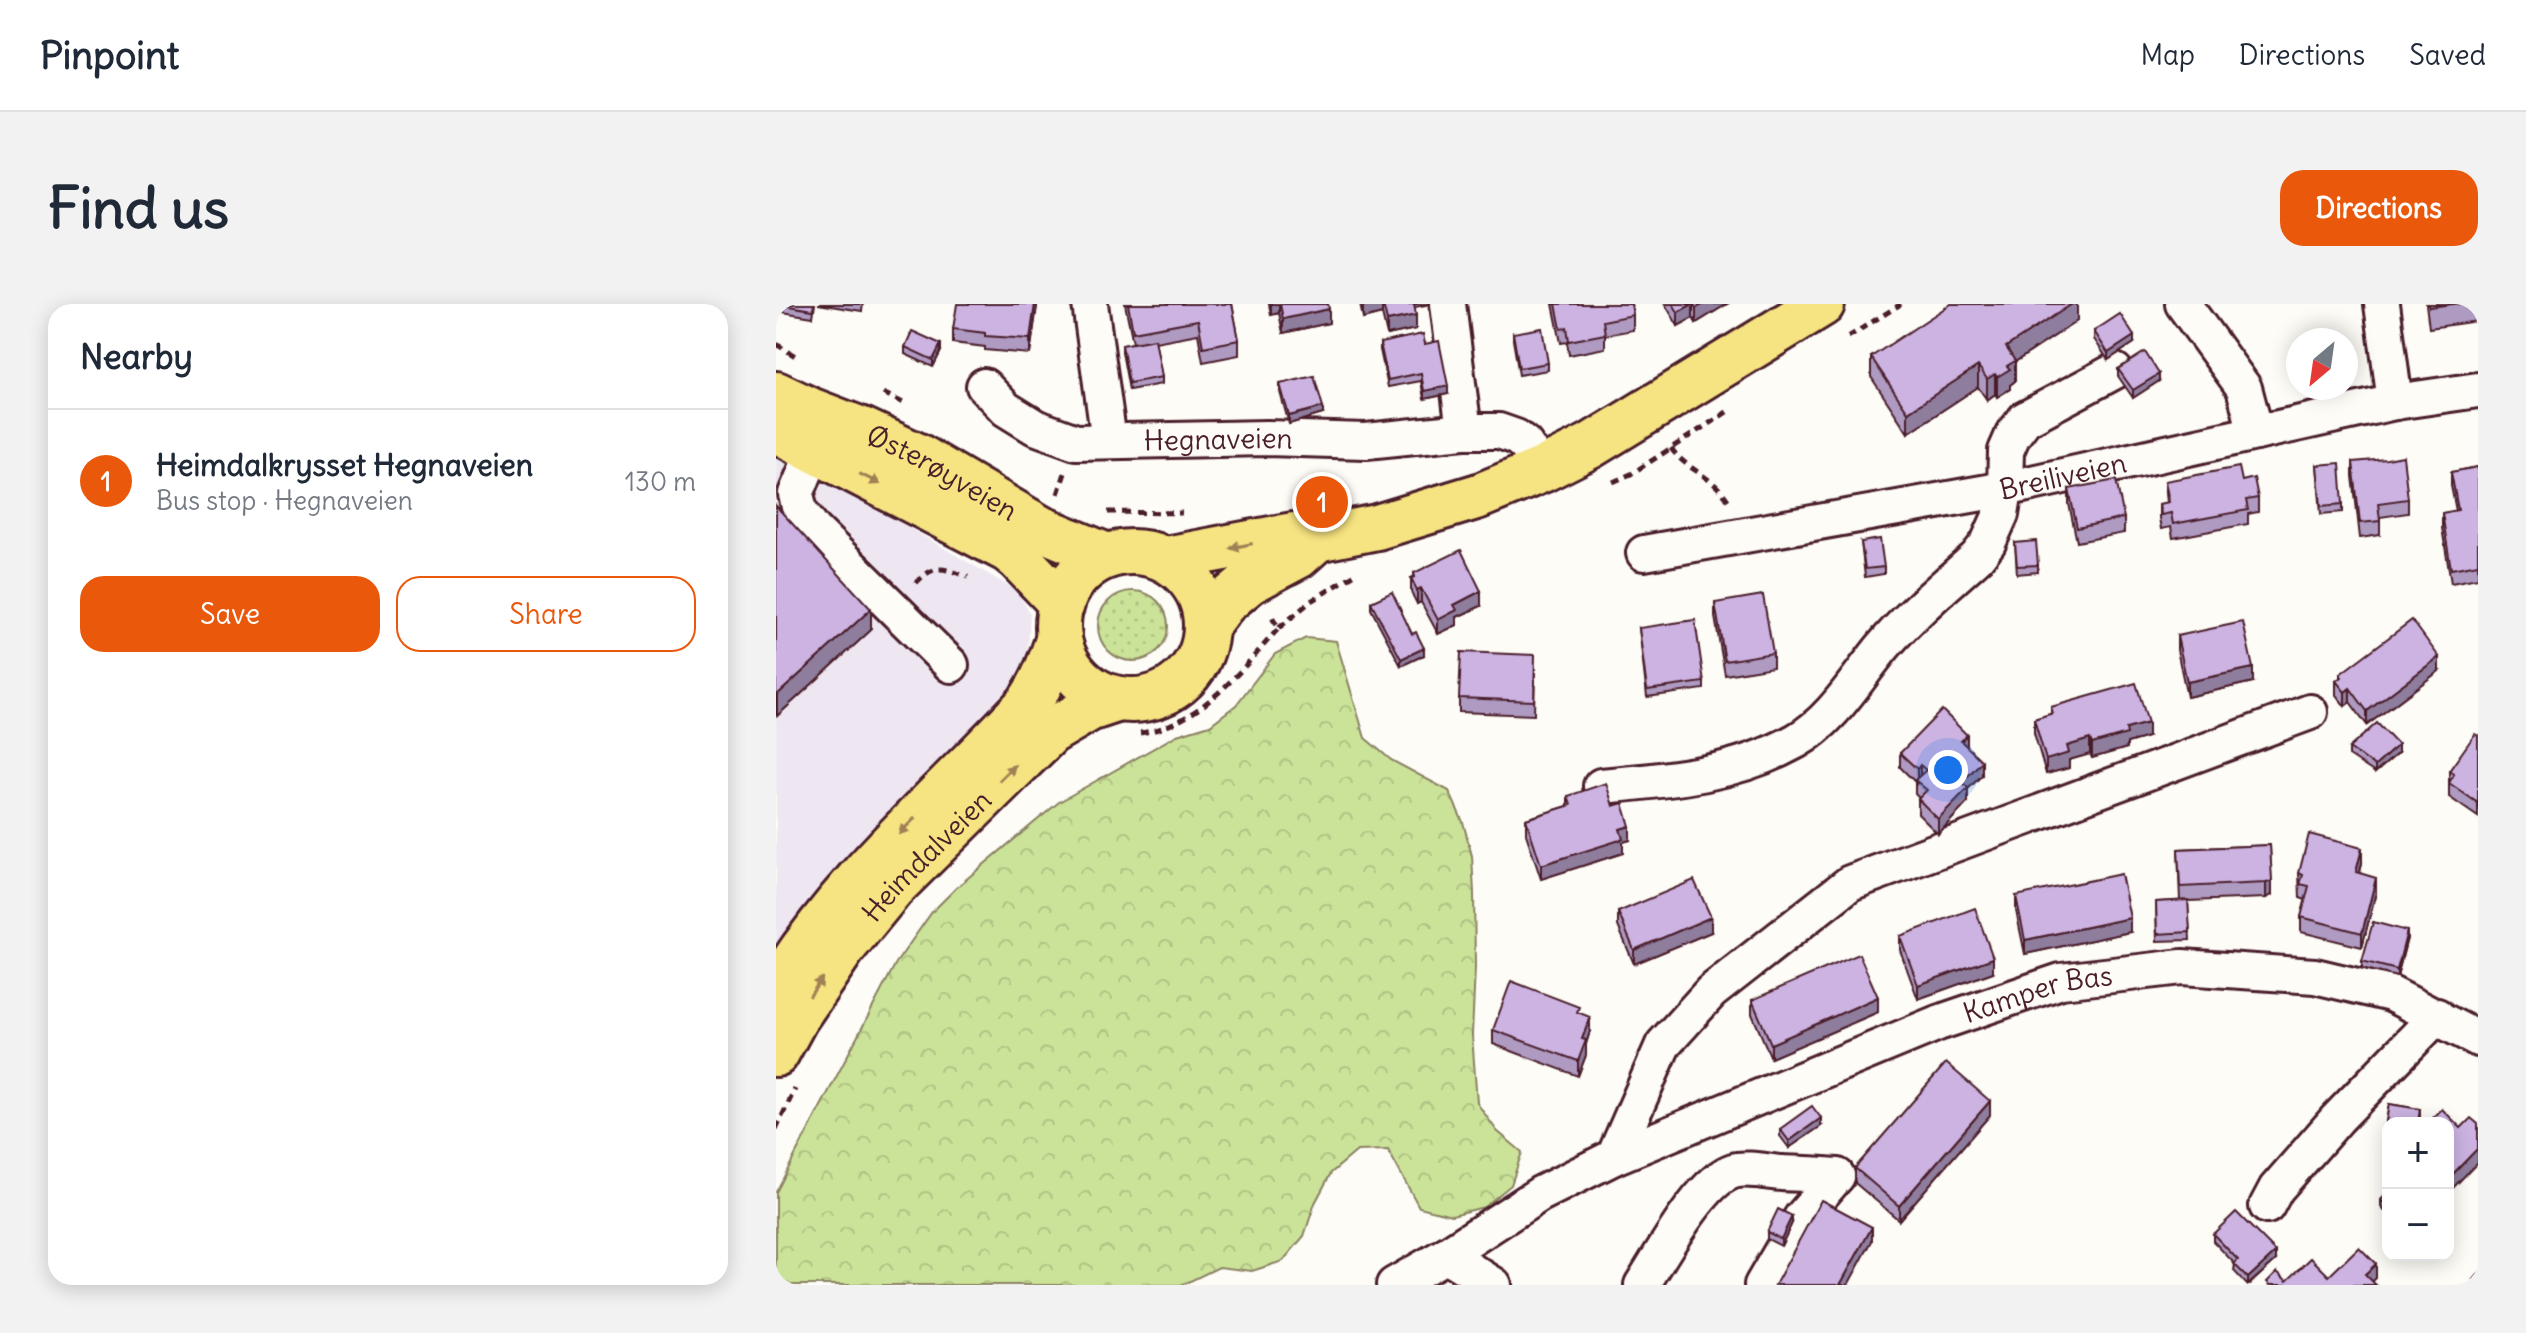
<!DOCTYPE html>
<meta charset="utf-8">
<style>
body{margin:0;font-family:Delius,sans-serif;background:#f2f2f3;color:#1f2937}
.controls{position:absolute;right:24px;bottom:24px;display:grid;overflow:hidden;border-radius:16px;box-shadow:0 4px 20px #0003}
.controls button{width:72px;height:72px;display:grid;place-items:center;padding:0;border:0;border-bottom:2px solid #e0e1e3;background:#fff;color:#1f2937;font:40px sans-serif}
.compass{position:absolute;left:1510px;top:24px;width:72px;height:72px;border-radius:50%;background:#fff;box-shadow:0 4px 20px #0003;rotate:209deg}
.you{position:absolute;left:1172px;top:466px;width:28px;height:28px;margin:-20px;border:6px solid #fff;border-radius:50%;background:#1a73e8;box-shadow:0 0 0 12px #1a73e833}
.badge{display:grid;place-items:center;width:52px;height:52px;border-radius:50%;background:#ea580c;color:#fff;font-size:26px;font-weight:700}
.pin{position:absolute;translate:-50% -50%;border:4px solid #fff;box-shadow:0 2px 8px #0006}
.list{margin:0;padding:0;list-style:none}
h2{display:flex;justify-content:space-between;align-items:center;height:104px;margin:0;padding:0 32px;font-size:34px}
h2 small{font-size:26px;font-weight:400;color:#747a83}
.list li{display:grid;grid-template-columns:52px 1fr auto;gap:24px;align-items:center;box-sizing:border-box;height:144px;padding:0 32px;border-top:2px solid #e0e1e3}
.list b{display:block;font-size:30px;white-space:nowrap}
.list p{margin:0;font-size:26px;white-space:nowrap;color:#747a83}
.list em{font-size:26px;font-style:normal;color:#747a83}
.actions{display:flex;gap:16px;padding:24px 32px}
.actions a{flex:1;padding:18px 0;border:2px solid #ea580c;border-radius:24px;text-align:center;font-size:28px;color:#ea580c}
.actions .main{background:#ea580c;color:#fff}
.map{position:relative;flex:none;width:1702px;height:981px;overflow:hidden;border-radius:24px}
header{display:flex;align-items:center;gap:48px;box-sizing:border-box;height:112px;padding:0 40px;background:#fff;border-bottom:2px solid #e0e1e3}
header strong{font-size:38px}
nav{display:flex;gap:44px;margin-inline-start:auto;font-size:28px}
.intro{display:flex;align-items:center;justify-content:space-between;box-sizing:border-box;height:192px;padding:0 48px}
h1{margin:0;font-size:56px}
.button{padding:20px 36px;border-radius:24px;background:#ea580c;color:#fff;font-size:28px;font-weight:700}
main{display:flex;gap:48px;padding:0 48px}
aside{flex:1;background:#fff;border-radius:24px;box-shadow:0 4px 20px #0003}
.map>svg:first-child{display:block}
.built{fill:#eee6f1}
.grass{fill:url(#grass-dots);stroke:#8a8162;stroke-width:2}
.forest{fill:url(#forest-crowns);stroke:#8a8162;stroke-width:2}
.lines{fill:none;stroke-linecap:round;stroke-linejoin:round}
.minor-casing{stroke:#4a1f2b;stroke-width:40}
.major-casing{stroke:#4a1f2b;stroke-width:50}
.path{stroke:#4a1f2b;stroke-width:5;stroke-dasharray:8 6;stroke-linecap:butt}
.minor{stroke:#fdfcf7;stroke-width:34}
.major{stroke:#f6e381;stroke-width:44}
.wall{fill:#af9ac2;stroke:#4a1f2b;stroke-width:2}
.shaded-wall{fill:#8f7d9e;stroke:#4a1f2b;stroke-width:2}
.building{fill:#ccb3e2;stroke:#4a1f2b;stroke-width:2}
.oneway{fill:#a08156}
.labels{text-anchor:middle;stroke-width:6;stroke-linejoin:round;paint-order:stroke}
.street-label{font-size:28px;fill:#4a1f2b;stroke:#fdfcf7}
</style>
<header>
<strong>Pinpoint</strong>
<nav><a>Map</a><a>Directions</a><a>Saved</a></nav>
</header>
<div class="intro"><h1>Find us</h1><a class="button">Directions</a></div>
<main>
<aside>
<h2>Nearby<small></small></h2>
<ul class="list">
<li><span class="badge">1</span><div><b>Heimdalkrysset Hegnaveien</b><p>Bus stop · Hegnaveien</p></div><em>130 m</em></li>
</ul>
<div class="actions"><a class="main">Save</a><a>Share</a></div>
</aside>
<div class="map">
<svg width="1702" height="981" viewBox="0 0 1702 981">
<defs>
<pattern id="grass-dots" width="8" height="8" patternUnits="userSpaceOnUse" patternTransform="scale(2)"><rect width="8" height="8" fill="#cbe399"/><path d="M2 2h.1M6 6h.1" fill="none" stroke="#b0c284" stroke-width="1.8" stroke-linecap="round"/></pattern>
<pattern id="forest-crowns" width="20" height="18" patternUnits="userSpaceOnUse" patternTransform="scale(2)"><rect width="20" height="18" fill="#cbe399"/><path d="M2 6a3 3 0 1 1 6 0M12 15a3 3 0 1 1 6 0" fill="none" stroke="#b0c284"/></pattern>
</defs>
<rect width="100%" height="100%" fill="#fdfcf7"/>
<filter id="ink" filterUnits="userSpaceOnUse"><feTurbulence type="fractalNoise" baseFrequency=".0125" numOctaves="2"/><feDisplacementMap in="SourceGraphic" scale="16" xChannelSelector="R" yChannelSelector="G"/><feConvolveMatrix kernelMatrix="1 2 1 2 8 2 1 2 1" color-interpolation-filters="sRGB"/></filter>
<g filter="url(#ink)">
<!-- built -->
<path class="built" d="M0 146 241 287 254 309 251 359 233 405 0 666Z"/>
<!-- grass -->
<circle class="grass" cx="357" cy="322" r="35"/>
<!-- forest -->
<path class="forest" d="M530 334 560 337 589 434 615 456 673 487 687 518 696 552 698 589 699 663 696 731 701 799 721 827 746 848 735 881 708 903 676 911 643 903 612 846 581 847 555 869 539 899 528 932 507 957 476 967 443 963 406 981H0V888L120 659 156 608 181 583 283 498 401 431 434 421 460 401 499 350Z"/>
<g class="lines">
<defs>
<g id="minor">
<path d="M314 0 333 137"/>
<path d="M672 0 688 127"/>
<path d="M1407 0 1468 84 1480 129"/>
<path d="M1606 0 1619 98"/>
<path id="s1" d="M208 82 230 105 259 123 300 138 491 134 590 137 688 127H723L740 133 749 140 766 166"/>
<path d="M47 125 20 190 24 207 38 226 175 361"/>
<path id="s2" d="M868 249 1229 185 1619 98 1702 86"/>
<path d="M825 482C893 476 959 471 1020 437 1059 415 1083 370 1111 338 1138 307 1170 281 1201 253L1212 239 1225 210 1229 185 1230 147 1237 131 1249 115 1339 67"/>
<path d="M838 853 887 741 935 688 1074 579 1534 408"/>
<path d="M1491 902 1500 885 1561 815 1661 712"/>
<path d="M670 951 718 981"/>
<path id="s3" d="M618 981 670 951 764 890 838 853 1162 719 1285 677 1406 663 1539 672 1615 690 1702 735"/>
<path d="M866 981C885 952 925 877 957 867 970 863 992 868 1006 869 1025 870 1042 870 1061 872"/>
<path d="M986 981 1025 914 1061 872"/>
</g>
<g id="major">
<path id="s4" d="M0 90 34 106 86 126 142 152 264 224 331 252"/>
<path d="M0 126 232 246 243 255 286 300"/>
<circle cx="356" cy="322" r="74"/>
<path d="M389 255 517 231 541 235 601 223 703 192 766 166 814 142 1046 0"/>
<path d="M431 321 448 299 473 278 522 252 541 235"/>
<path d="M0 685C67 575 165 493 252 400 267 379 275 357 283 333"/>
<path id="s5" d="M0 750 19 715 67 644 116 584 274 428 313 405 343 395"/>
</g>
</defs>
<!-- minor casing -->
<use href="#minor" class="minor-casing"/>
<!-- major casing -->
<use href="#major" class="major-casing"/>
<!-- path -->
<g class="path">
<path d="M1072 33 1125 0"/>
<path d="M0 40 21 53"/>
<path d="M107 89 127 99"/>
<path d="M895 144C911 168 938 170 955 201"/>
<path d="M837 178 855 170 954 106"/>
<path d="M282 190 289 169"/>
<path d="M332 208 406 209"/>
<path d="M140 279C159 259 168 264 192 273"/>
<path d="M503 324 535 297 579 270"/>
<path d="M364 429C424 421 464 367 503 324L494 311"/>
<path d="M0 825 19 785"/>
</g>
<!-- minor -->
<use href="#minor" class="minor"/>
<!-- major -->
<use href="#major" class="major"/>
</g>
<!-- wall -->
<g class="wall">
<path d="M0 0H39L37 13 0 7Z"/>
<path d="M42 0H87L86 7Z"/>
<path d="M261 0 254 50 209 46V43L177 39V25Z"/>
<path d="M349 0H456L463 36V51L427 58 422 30 379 38 386 73V80L353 86 346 48V41L357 39Z"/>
<path d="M493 0H552L553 19 507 29 503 9 495 11Z"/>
<path d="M584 0H655L639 3 640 25 611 31 606 10 587 15Z"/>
<path d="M777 0H855L857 11V26L829 31V44L793 51 791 38 785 39Z"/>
<path d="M889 0H951L920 19 917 14 902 22Z"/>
<path d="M1301 0V17L1239 58V77L1234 81V85L1221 93 1219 90 1211 96 1202 83 1132 129 1095 73V53Z"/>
<path d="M1650 0H1702V17L1653 24Z"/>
<path d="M1318 27 1358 39 1332 56 1318 35Z"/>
<path d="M737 29 772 59V66L743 71 737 36Z"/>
<path d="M604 39 672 90 648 95 645 77 612 83 604 46Z"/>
<path d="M129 43 165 47 157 63 129 50Z"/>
<path d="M1342 65 1383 77 1357 94 1342 72Z"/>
<path d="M504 80 547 110 513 120 504 88Z"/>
<path d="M1577 158 1632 195V209L1604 213V231L1584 234 1577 172Z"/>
<path d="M1541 161 1567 200V208L1545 210Z"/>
<path d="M1702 163V274L1675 279 1666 224V209L1680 207 1675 182V168Z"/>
<path d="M1389 177H1466L1482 194V208L1472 210V220L1397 234 1395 223 1385 225 1383 214V200L1391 199Z"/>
<path d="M1293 185 1348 214V229L1301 238 1293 200Z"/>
<path d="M0 202 95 326 1 412 0 411Z"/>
<path d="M1085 238 1108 263V270L1089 273Z"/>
<path d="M1239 239 1262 261V268L1241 270Z"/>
<path d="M638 269 705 302 681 313V321L662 330 645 298 641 300 635 288V274L638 273Z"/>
<path d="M595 298 636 330 648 351 625 362 595 305Z"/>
<path d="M939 299 997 349V363L949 371 939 313Z"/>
<path d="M863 324 928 378V385L871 393Z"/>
<path d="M1401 332 1477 378 1411 393 1401 346Z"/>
<path d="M759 366 758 411 683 408V394Z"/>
<path d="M1663 367 1591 421 1574 398 1569 402 1560 391V377L1564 374V370Z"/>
<path d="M1275 403 1372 433 1351 439V444L1316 454 1314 450 1293 456V464L1270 470 1258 429V415L1275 410Z"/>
<path d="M1702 432V513L1673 493V467Z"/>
<path d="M1191 442 1206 471 1192 485V498L1162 530 1142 510V495L1143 494 1139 490V478L1124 463V449Z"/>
<path d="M1573 444 1622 449 1599 469 1573 452Z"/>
<path d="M792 492 837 502 854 536 847 538V549L765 575 750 530V515L792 502Z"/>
<path d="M1494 541 1496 591 1490 594 1412 597 1414 636 1381 637 1380 598 1404 597 1402 545Z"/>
<path d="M1586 559 1584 569 1600 588 1586 643 1525 628V613L1530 596 1524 594 1523 569Z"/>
<path d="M1240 592 1354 628 1249 650 1240 607Z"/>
<path d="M842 608 935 628 858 660 842 622Z"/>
<path d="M1124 632 1217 668 1142 695 1124 646Z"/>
<path d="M1631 634 1621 673 1586 664V657Z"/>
<path d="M976 696 1102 708 995 754 976 710Z"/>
<path d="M803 709 814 727 810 740V751L802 772 717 740V726Z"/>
<path d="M1613 800 1644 805V812L1643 819H1612V838H1608V830Z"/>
<path d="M1214 811 1123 916 1079 879V864Z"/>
<path d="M1045 822 1013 844 1004 832V825Z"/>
<path d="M1612 889V911L1605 903V896Z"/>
<path d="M1016 919 1005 942 991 935V928Z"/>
<path d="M1437 930 1500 956 1473 981H1471L1458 967 1459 960 1437 937Z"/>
</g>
<!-- shaded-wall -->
<g class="shaded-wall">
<path d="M259 0H261V3L254 50V35Z"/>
<path d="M495 0H503V9L495 11Z"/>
<path d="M587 0H606V10L587 15Z"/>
<path d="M917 0V14L902 22V8Z"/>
<path d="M928 0H951L920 19V4Z"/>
<path d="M1296 0H1301V17L1239 58V77L1234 81V85L1221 93V73L1230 43Z"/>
<path d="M553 5V19L507 29V15Z"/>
<path d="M640 11V25L611 31V17Z"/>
<path d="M1358 32V39L1332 56V49Z"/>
<path d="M165 40V47L157 63V56Z"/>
<path d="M1202 62V83L1132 129V108Z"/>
<path d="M1219 70V90L1211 96V75Z"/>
<path d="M1383 70V77L1357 94V86Z"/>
<path d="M672 82V90L648 95V87Z"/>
<path d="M547 103V110L513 120V112Z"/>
<path d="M645 284V298L641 300V286Z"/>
<path d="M705 287V302L681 313V321L662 330V316L678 301Z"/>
<path d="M95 305V326L1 412V391Z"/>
<path d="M648 344V351L625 362V355Z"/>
<path d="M1663 353V367L1591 421V407Z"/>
<path d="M1477 364V378L1411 393V378Z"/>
<path d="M1574 384V398L1569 402V388Z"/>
<path d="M1372 419V433L1351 439V444L1316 454V440L1350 425Z"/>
<path d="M1191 431V445L1185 437Z"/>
<path d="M1314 435V450L1293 456V464L1270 470V456L1291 442Z"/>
<path d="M1622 441V449L1599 469V462Z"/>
<path d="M1206 457V471L1192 485V498L1162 530V515L1186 478Z"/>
<path d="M1144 461V475L1141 479V465Z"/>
<path d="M854 522V536L847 538V549L765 575V561L844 525Z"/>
<path d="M1586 544V559L1580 583V568Z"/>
<path d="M1600 574V588L1586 643V629Z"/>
<path d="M1496 577V591L1490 594V579Z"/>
<path d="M935 613V628L858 660V646Z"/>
<path d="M1354 614V628L1249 650V636Z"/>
<path d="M1631 627V634L1621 673V666Z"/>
<path d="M1217 654V668L1142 695V681Z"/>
<path d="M1102 693V708L995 754V740Z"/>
<path d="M814 713V727L810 740V751L802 772V757L806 735Z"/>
<path d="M1214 797V811L1123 916V902Z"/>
<path d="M1045 814V822L1013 844V837Z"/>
<path d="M1702 844V858L1672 889V875Z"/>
<path d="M1016 912V919L1005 942V935Z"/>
<path d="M1096 923V937L1072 981H1064Z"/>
<path d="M1500 948V956L1472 981V974Z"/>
<path d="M1600 960V974L1593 981 1589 970Z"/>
</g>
<!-- building -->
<g class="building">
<path d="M0 0H38L37 6Z"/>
<path d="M181 0H259L254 35 209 32V29L177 25Z"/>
<path d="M352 0H456L463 36 427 43 422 16 357 28Z"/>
<path d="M504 0H552L553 5 507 15Z"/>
<path d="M607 0H638L640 11 611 17Z"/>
<path d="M780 0H855L857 11 827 17 829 30 793 37 791 23 785 25Z"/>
<path d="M897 0H916L902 8Z"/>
<path d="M917 0H928L920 4Z"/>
<path d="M1175 0H1296L1230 43 1239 57 1231 62 1234 65 1221 73 1219 70 1211 75 1202 62 1132 108 1095 53Z"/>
<path d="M1653 0H1677L1653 3Z"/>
<path d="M1344 10 1358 32 1332 49 1318 27Z"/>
<path d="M766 24 772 59 743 64 737 29Z"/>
<path d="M136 27 165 40 157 56 129 43Z"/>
<path d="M647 30 649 40 663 37 672 82 648 87 645 69 612 76 604 39Z"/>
<path d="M379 35 386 73 353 79 346 41Z"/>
<path d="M1369 48 1383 70 1357 86 1342 65Z"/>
<path d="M538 72 547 103 513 112 504 80Z"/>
<path d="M1627 152 1632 195 1602 199 1604 217 1584 219 1577 158 1611 155Z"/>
<path d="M1564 159 1567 200 1545 202 1541 161Z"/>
<path d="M1463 163 1466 177 1478 174 1482 194 1470 196 1472 206 1397 220 1395 209 1385 211 1383 200 1393 198 1389 177Z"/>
<path d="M1702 163V260L1675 265 1666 209 1682 206 1675 168Z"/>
<path d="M1340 176 1348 214 1301 224 1293 185Z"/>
<path d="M0 202 95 305 1 391 0 390Z"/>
<path d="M1104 235 1108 263 1089 265 1085 238Z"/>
<path d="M1260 237 1262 261 1241 262 1239 239Z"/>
<path d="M685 246 705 287 678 301 681 306 662 316 645 284 641 286 635 274 639 273 638 269Z"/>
<path d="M616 288 636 330 640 328 648 344 625 355 595 298Z"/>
<path d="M987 291 997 349 949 357 939 299Z"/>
<path d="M919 316 928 378 871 386 863 324Z"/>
<path d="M1636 316 1663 353 1591 407 1574 384 1569 388 1560 377 1565 373 1564 370Z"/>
<path d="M1467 318 1477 364 1411 378 1401 332Z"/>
<path d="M685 348 759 351 758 397 683 394Z"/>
<path d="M1360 379 1372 419 1350 425 1351 430 1316 440 1314 435 1291 442 1293 449 1270 456 1258 415 1277 409 1275 403Z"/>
<path d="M1166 406 1191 431 1185 437 1206 457 1186 478 1192 484 1162 515 1142 495 1151 486 1139 476 1150 466 1144 461 1141 465 1124 449Z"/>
<path d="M1601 419 1622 441 1599 462 1573 444Z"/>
<path d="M1699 430 1702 432V499L1673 479 1678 470 1673 467Z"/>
<path d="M830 479 837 502 847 499 854 522 844 525 847 535 765 561 750 515 795 501 792 492Z"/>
<path d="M1533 530 1586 544 1580 568 1600 574 1586 629 1525 613 1533 582 1524 580 1527 571 1523 569Z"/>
<path d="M1494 541 1496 577 1490 579 1404 583 1402 545Z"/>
<path d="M1345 570 1354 614 1249 636 1240 592Z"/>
<path d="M918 576 935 613 858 646 842 608Z"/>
<path d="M1412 596 1414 628 1381 630 1380 598Z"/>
<path d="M1199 604 1217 654 1142 681 1124 632Z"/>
<path d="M1597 618 1631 627 1621 666 1586 657Z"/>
<path d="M1083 650 1102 693 995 740 976 696Z"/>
<path d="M735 677 803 703 801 708 814 713 806 735 810 736 802 757 717 726Z"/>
<path d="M1170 759 1214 797 1123 902 1079 864Z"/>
<path d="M1613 800 1644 805 1642 819H1612V831L1608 830Z"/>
<path d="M1036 802 1045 814 1013 837 1004 825Z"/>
<path d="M1666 805 1685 824 1695 814 1702 820V844L1672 875V819H1652Z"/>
<path d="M1612 889V904L1605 896Z"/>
<path d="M1045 896 1096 923 1064 981H999Z"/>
<path d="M1002 905 1016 912 1005 935 991 928Z"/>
<path d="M1460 908 1500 948 1472 974 1458 960 1462 956 1437 930Z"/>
<path d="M1583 943 1600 960 1589 970 1600 981H1494L1491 978 1501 968 1511 977 1535 954 1553 972Z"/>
<path d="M1702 971V981H1701L1697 977Z"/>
</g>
<!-- one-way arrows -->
<defs><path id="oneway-solid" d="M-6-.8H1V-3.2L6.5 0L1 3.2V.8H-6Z" transform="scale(2)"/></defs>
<g class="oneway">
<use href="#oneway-solid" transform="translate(94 175) rotate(27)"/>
<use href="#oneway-solid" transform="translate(465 242) rotate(168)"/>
<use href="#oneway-solid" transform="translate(231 469) rotate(-45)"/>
<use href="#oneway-solid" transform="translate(131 522) rotate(135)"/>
<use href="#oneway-solid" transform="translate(40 683) rotate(-56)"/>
</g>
</g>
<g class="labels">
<!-- street labels -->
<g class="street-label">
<text dy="10" stroke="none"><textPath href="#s1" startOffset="252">Hegnaveien</textPath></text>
<text dy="10" stroke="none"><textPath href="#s4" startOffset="184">Østerøyveien</textPath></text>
<text dy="10" stroke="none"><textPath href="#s2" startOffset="426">Breiliveien</textPath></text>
<text dy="10" stroke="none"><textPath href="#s5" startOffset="250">Heimdalveien</textPath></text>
<text dy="10" stroke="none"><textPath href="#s3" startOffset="710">Kamper Bas</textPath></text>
</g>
</g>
</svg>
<div class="controls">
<button>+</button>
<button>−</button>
</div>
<svg class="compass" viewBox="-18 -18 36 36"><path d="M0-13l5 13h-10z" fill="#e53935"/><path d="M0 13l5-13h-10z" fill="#747a83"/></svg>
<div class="you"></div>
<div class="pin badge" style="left:546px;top:198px">1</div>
</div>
</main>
